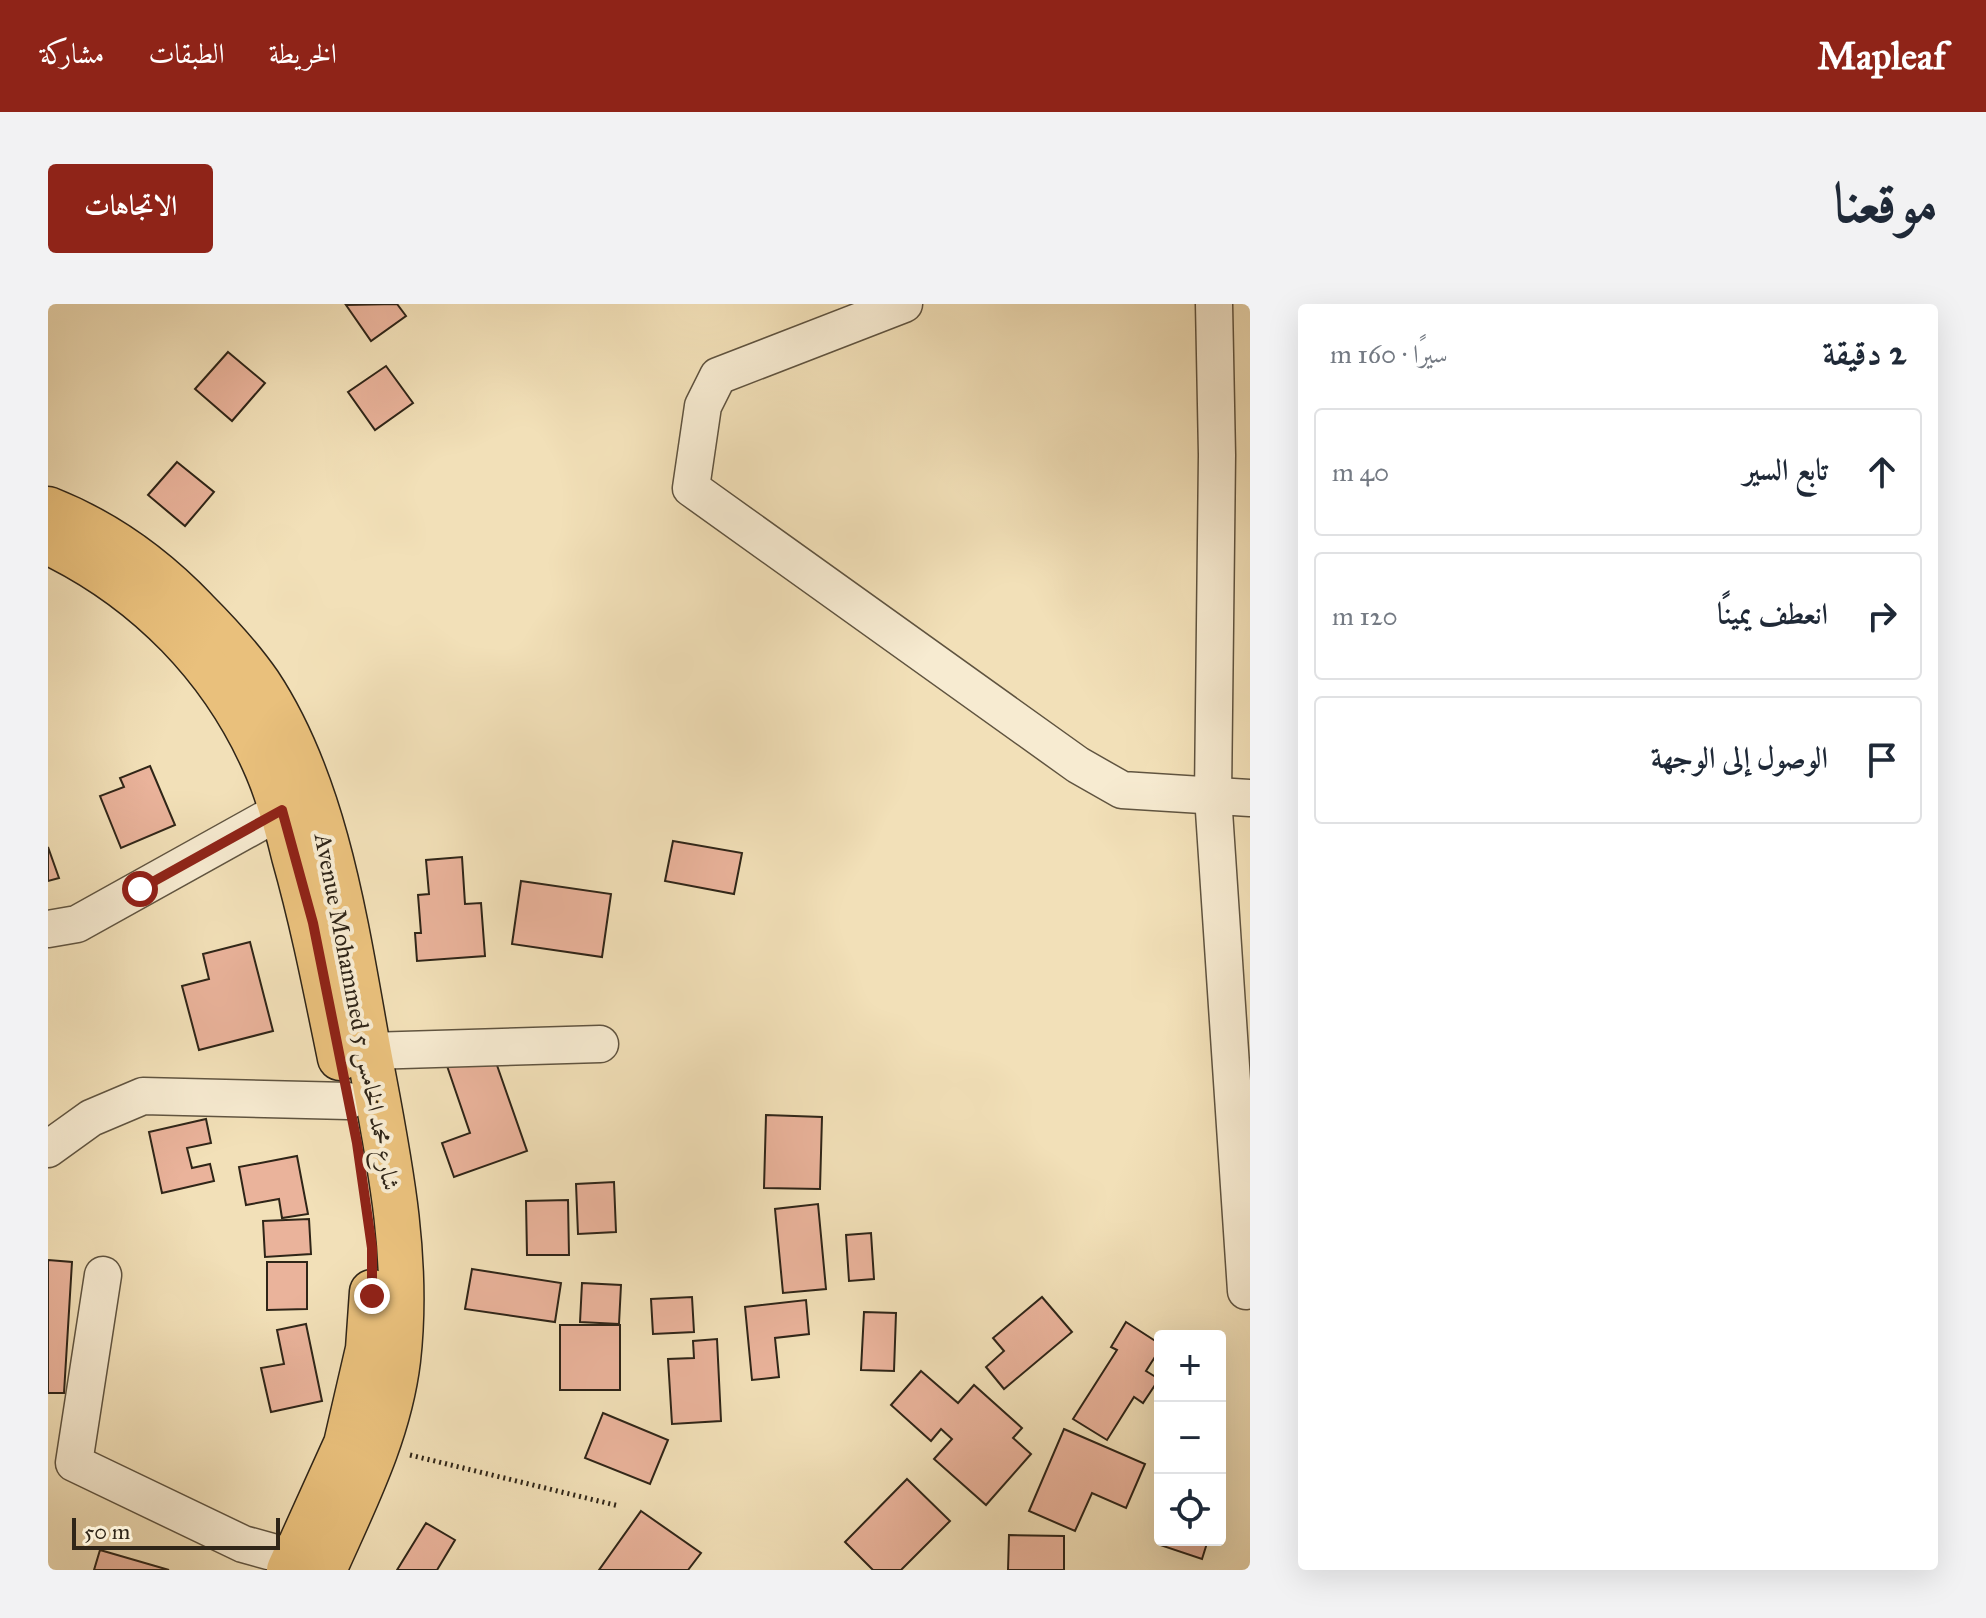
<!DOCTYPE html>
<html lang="ar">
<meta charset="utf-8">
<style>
body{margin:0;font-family:"IM FELL Great Primer",Amiri,serif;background:#f2f2f3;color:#1f2937;direction:rtl}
.controls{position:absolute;right:24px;bottom:24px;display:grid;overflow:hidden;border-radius:8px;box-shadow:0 8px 32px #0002}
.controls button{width:72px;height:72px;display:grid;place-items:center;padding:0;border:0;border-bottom:2px solid #e0e1e3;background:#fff;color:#1f2937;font:40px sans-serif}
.scale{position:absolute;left:24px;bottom:20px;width:208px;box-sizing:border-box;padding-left:8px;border:4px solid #2f2518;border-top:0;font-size:22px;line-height:28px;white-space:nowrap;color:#2f2518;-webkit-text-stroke:6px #f7ebd1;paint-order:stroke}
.stop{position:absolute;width:24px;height:24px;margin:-18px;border:6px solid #8f2418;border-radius:50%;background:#fff}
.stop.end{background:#8f2418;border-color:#fff;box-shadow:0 2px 8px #0008}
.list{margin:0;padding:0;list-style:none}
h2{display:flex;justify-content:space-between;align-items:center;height:104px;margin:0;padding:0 32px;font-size:34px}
h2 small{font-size:26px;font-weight:400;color:#747a83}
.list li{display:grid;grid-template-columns:52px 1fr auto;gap:24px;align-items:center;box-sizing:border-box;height:128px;margin:0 16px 16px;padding:0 16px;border:2px solid #e0e1e3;border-radius:8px}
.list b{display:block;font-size:30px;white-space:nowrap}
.list em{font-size:26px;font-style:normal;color:#747a83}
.icon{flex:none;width:44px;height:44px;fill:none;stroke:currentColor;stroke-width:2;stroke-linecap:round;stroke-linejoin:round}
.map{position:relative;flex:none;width:1202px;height:1266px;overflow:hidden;direction:ltr;border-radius:8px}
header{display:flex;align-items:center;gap:48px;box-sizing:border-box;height:112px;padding:0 40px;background:#8f2418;color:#fff}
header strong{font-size:38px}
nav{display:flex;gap:44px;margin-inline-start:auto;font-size:28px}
.intro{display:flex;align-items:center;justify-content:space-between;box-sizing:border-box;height:192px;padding:0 48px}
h1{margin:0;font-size:56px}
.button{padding:20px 36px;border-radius:8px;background:#8f2418;color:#fff;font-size:28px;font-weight:700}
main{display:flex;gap:48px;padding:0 48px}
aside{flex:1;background:#fff;border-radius:8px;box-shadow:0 8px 32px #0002}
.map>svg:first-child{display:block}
.building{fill:#eab39b;stroke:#2f2518;stroke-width:2}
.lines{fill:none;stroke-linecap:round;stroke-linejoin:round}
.minor-casing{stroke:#605440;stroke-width:39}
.major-casing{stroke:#2f2518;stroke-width:47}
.path{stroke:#2f2518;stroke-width:5;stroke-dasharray:2 4;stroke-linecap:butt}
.minor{stroke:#f7ebd1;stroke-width:36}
.major{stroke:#e9c07c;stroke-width:44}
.route{stroke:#8f2418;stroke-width:10}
.labels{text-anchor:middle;stroke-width:8;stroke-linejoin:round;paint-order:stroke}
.street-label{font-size:24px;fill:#2f2518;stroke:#f7ebd1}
</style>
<header>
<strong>Mapleaf</strong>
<nav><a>الخريطة</a><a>الطبقات</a><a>مشاركة</a></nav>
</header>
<div class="intro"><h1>موقعنا</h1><a class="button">الاتجاهات</a></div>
<main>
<aside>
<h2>2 دقيقة<small>سيرًا · 160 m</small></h2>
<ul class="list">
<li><svg class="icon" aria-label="ahead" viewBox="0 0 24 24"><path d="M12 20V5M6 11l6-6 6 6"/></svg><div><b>تابع السير</b></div><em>40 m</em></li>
<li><svg class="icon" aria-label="right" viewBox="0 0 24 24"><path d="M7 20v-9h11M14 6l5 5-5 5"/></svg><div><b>انعطف يمينًا</b></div><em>120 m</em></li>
<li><svg class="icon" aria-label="arrive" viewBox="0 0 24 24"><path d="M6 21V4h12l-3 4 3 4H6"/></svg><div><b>الوصول إلى الوجهة</b></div></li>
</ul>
</aside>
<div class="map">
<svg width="1202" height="1266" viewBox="0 0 1202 1266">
<rect width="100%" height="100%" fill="#f2e0b8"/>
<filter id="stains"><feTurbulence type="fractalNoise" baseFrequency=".0025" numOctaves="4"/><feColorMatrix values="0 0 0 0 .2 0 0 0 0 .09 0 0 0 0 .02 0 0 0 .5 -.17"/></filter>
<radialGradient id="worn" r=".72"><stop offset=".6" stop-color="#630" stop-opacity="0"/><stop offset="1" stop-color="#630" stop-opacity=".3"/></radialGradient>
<!-- building -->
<g class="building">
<path d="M349 0 358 12 323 37 298 1Z"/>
<path d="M180 48 217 79 184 117 147 85Z"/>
<path d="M338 62 365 99 327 126 300 88Z"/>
<path d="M129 158 166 188 137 222 100 191Z"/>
<path d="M102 462 127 521 73 544 52 492 76 483 72 474Z"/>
<path d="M625 537 694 549 686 590 617 577Z"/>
<path d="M0 543 11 574 0 577Z"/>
<path d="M414 553 417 600 433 599 437 652 369 657 367 629H373L370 591 381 590 378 556Z"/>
<path d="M473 577 563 590 554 653 464 640Z"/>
<path d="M202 638 225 727 151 746 134 682 161 675 155 650Z"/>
<path d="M444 747 479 847 406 873 394 839 422 829 399 762Z"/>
<path d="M718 811 774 813 772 885 716 884Z"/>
<path d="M158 815 163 839 139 844 144 864 162 860 166 877 114 889 101 828Z"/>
<path d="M249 852 260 910 234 914 231 895 198 901 191 863Z"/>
<path d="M566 878 568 928 530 930 528 880Z"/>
<path d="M520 896 521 951H479L478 897Z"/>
<path d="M770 900 778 985 735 989 727 905Z"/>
<path d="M261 915 263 950 217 953 215 917Z"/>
<path d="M823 929 826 975 801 977 798 931Z"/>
<path d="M0 956 24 958 16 1089H0Z"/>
<path d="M219 958H259V1005L219 1006Z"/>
<path d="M424 965 513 979 507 1018 417 1005Z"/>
<path d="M534 979 573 981 571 1020 532 1018Z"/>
<path d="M644 993 646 1028 605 1030 603 995Z"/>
<path d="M994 993 1024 1028 956 1085 938 1063 956 1047 945 1034Z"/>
<path d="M758 996 761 1030 727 1034 731 1073 704 1076 697 1003Z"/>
<path d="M816 1008 848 1009 846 1067 813 1066Z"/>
<path d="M1078 1018 1112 1040V1045L1098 1067 1111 1075 1095 1099 1086 1093 1059 1136 1025 1115 1069 1046 1063 1043Z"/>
<path d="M258 1020 274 1097 223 1108 213 1064 236 1060 229 1026Z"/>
<rect x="512" y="1021" width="60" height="65"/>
<path d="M669 1035 673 1117 624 1120 620 1055 646 1054 645 1037Z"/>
<path d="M873 1067 910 1099 926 1081 974 1124 965 1134 983 1150 938 1201 886 1155 904 1135 893 1125 883 1137 843 1101Z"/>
<path d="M555 1109 620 1136 602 1180 537 1154Z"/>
<path d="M1016 1125 1097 1160 1078 1204 1044 1189 1027 1227 981 1207Z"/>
<path d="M859 1175 902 1217 853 1266H825L797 1238Z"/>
<path d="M593 1207 653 1249 640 1266H551Z"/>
<path d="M378 1219 407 1236 389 1266H349Z"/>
<path d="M961 1231 1016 1232V1266H960Z"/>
<path d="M1114 1236H1160L1154 1255 1112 1241Z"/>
<path d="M52 1246 121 1266H46Z"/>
</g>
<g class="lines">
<defs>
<g id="minor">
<path d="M856 0 670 72 655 102 643 184 1030 461 1074 486 1202 494"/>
<path d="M1166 0 1169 151 1165 492 1198 987"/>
<path d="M0 625 29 620 234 506"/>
<path d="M321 747 552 740"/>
<path d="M0 845 43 814 95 792 300 797"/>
<path d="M55 971 26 1159 195 1240 246 1254"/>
</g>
<g id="major">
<path d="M0 205C58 228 105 262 148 307 170 329 193 354 211 380 280 484 299 629 321 749 340 850 362 952 350 1056 341 1131 306 1198 276 1266"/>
<path d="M0 238C98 285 176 364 219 465 231 493 239 523 246 552 265 619 278 686 292 754"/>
<path d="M241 1266 298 1140 320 1045 324 988"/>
</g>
</defs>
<!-- minor casing -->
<use href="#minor" class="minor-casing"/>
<!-- major casing -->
<use href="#major" class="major-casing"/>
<!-- path -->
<path class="path" d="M362 1151 571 1202"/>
<!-- minor -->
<use href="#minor" class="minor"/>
<!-- major -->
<use href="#major" class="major"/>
</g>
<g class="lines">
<!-- route -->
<path class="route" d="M92 585 234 506 265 619 309 839 324 944V992"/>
</g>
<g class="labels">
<!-- street labels -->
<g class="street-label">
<text transform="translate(309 708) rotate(79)" y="8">Avenue Mohammed 5 شارع محمد الخامس</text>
</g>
</g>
<rect width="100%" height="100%" filter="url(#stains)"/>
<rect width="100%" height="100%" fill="url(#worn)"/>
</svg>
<div class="controls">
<button>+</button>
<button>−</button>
<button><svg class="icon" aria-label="locate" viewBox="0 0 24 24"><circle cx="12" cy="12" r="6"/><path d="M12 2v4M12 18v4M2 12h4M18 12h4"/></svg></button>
</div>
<div class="scale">50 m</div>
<div class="stop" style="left:92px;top:585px"></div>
<div class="stop end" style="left:324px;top:992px"></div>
</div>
</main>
